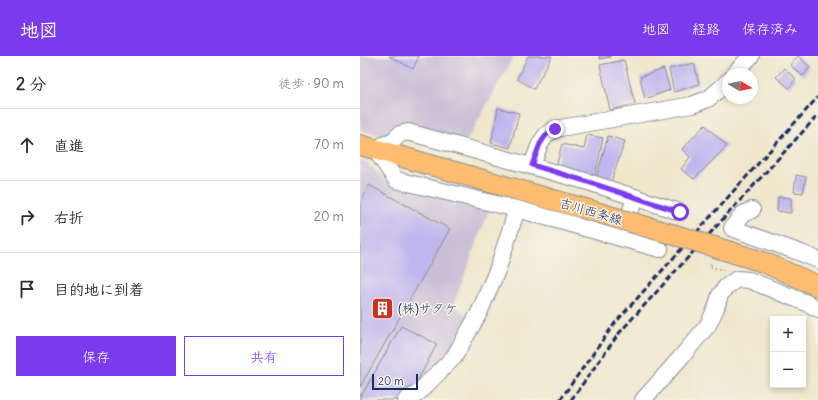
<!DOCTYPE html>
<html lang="ja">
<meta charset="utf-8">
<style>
body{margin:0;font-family:Delius,"Klee One",sans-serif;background:#f7f7f7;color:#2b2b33}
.controls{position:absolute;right:12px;bottom:12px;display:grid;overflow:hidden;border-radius:0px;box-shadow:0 2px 6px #0003}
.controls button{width:36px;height:36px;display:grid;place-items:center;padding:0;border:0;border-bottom:1px solid #e1e1e2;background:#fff;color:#2b2b33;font:20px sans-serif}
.compass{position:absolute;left:362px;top:12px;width:36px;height:36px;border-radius:50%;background:#fff;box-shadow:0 2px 6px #0003;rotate:100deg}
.scale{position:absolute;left:12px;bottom:10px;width:46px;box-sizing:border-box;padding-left:4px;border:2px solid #1b2f5e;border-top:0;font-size:11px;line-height:14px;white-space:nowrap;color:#1b2f5e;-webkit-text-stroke:3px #f7f3e8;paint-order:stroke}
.stop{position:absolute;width:12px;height:12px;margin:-9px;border:3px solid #7c3aed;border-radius:50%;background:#fff}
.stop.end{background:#7c3aed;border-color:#fff;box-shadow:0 1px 4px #0008}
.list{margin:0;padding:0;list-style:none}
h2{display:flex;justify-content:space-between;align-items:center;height:52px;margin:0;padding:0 16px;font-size:17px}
h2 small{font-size:13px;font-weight:400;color:#7c7c81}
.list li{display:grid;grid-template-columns:26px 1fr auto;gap:12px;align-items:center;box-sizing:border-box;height:72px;padding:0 16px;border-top:1px solid #e1e1e2}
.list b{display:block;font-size:15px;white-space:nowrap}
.list em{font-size:13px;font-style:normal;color:#7c7c81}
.actions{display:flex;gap:8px;padding:12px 16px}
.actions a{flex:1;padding:9px 0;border:1px solid #7c3aed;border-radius:0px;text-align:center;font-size:14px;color:#7c3aed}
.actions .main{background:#7c3aed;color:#fff}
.icon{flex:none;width:22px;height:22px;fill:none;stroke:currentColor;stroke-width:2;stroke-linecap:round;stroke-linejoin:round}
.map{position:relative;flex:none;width:458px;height:344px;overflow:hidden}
header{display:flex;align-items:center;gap:24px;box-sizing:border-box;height:56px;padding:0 20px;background:#7c3aed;color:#fff}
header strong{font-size:19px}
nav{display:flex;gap:22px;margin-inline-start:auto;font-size:14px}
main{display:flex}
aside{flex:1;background:#fff}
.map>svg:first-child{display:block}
.industrial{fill:#c9bfd7}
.building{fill:#c0b6ee}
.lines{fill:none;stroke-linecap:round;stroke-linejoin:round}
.minor-casing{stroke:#868b96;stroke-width:18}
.major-casing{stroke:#868b96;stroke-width:22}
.path{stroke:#868b96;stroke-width:2.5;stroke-dasharray:1 3;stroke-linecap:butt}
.minor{stroke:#fff;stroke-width:16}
.major{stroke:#fcbd6f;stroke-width:20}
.rail{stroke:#1b2f5e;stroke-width:3;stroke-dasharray:6 3;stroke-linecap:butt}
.major-bridge-casing{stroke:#868b96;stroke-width:22;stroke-linecap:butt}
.major-bridge{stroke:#fcbd6f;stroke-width:20}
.route{stroke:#7c3aed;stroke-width:5}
.labels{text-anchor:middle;stroke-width:3;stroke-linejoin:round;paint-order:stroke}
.street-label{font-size:13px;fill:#1b2f5e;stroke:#f7f3e8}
.poi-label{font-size:13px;fill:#1b2f5e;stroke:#f7f3e8;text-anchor:start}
</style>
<header>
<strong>地図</strong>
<nav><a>地図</a><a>経路</a><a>保存済み</a></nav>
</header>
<main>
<aside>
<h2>2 分<small>徒歩 · 90 m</small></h2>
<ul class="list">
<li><svg class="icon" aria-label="ahead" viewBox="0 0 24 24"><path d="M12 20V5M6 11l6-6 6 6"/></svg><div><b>直進</b></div><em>70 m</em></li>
<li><svg class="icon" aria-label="right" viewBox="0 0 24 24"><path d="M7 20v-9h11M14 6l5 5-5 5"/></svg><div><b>右折</b></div><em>20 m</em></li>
<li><svg class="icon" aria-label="arrive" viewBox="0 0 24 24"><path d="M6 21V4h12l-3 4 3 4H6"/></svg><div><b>目的地に到着</b></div></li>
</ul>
<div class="actions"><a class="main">保存</a><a>共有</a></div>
</aside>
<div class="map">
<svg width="458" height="344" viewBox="0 0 458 344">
<rect width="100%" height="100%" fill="#f7f3e8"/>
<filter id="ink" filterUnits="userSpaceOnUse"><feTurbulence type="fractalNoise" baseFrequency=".025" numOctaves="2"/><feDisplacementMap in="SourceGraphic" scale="8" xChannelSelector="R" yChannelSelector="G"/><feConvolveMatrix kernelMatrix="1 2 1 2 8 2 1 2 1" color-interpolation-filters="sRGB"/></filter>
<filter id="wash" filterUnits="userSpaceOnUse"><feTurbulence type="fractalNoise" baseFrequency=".012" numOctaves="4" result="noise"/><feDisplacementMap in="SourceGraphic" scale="16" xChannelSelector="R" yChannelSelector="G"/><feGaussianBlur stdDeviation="0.9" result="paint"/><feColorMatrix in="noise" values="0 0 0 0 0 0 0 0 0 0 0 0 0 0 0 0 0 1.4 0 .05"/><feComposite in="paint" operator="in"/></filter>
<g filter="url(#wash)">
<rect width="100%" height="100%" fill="#f0e7cd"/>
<!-- industrial -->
<g class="industrial">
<path d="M0 0H154L107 85 52 70 21 79 0 74Z"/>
<path d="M0 105 6 106 30 129 129 154 93 249 108 260 85 302 40 344H0Z"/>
</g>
<g id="blocks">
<!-- building -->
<g class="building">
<path d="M29 0H59L53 13Z"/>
<path d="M168 0H192L174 33 157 23Z"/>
<path d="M239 0H251V1L240 3Z"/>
<path d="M438 0 450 11 443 20 430 9Z"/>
<path d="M264 4 275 48 250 54 240 9Z"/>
<path d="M334 7 339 28 314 36 309 13Z"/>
<path d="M424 12 436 23 429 32 416 21Z"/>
<path d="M304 13 310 34 285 43 280 21Z"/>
<path d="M138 52 159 57 150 92 131 87Z"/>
<path d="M345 69 367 90 334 123 321 113 330 101 322 93Z"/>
<path d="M227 79 243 82 235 120 196 111 202 88 224 93Z"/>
<path d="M248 80 265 85 251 126 236 123Z"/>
<path d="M436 119 446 121 443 137 434 136Z"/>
<path d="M9 129 90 173 0 331V148Z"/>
<path d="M418 141 431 142V157L417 155Z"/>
<path d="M41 270 77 288 51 337 38 344H0V339L3 337Z"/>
</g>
</g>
</g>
<g filter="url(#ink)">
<use href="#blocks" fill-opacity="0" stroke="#868b96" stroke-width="1"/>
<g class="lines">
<defs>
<g id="minor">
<path d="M374 18 391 0"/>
<path d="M172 109 180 88 186 79 195 73 332 49 348 43 362 31 368 25"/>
<path d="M157 153 300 193"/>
<path d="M392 154 383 158 372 172 441 197 458 204"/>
<path d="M264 177 275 141"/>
<path d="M46 344 57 338 94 301 119 257 138 212 157 153 36 124 15 93 34 84 40 78 48 76 225 125 320 156"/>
<path d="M283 344 322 300 348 269 356 252 360 239 366 231 377 223 389 224 449 248 458 253"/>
</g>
<g id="major">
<path d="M0 89 222 152"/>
<path d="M442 223 458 230"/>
</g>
</defs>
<!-- minor casing -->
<use href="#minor" class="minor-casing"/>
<!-- major casing -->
<use href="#major" class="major-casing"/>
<!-- path -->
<path class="path" d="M351 208 350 211 364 214"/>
<!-- minor -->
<use href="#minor" class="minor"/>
<!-- major -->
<use href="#major" class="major"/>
<!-- rail -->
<g class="rail">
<path d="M200 344 255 267 458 41"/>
<path d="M211 344 260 276 458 59"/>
</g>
<defs>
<path id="major-bridge" d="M222 152 332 184 403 206 442 223"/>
</defs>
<!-- major-bridge casing -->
<use href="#major-bridge" class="major-bridge-casing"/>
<!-- major-bridge -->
<use href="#major-bridge" class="major-bridge"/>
</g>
</g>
<g class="lines" filter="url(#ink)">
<!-- route -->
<path class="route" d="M195 73 186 79 180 88 172 109 225 125 320 156"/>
</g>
<!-- icons -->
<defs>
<symbol id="building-square" viewBox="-11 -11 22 22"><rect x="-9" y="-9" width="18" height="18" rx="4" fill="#c8321e" stroke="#f7f3e8"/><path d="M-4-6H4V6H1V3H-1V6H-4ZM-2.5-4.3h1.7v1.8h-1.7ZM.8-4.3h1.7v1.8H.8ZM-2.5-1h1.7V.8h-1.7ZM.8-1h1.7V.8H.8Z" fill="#fff"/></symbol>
</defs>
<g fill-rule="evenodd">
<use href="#building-square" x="10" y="240" width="25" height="25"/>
</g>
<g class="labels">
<!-- street labels -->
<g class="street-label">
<text transform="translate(231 155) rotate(16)" y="5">吉川西条線</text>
</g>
<!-- poi labels -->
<g class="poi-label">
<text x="38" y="257">(株)サタケ</text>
</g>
</g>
</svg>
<div class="controls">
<button>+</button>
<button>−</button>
</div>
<svg class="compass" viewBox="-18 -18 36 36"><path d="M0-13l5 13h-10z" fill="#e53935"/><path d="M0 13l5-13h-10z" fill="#7c7c81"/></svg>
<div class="scale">20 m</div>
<div class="stop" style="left:320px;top:156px"></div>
<div class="stop end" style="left:195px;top:73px"></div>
</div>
</main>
